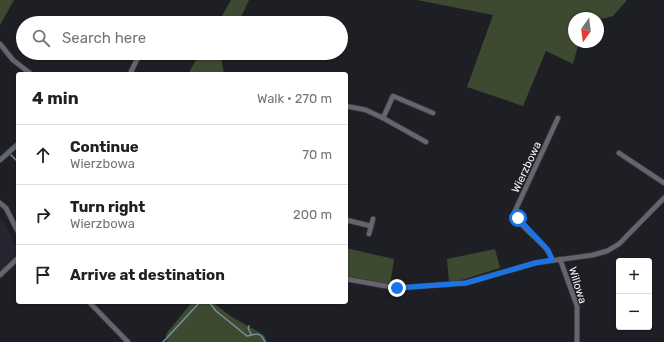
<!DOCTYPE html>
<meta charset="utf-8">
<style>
body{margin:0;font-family:Rubik,sans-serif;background:#f6f6f6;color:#202124}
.controls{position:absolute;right:12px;bottom:12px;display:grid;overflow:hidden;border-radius:4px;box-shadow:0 1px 3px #0004}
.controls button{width:36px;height:36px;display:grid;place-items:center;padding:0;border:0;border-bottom:1px solid #e0e0e0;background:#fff;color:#202124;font:20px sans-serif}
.compass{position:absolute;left:568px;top:12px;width:36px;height:36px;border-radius:50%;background:#fff;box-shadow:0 1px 3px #0004;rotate:194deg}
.stop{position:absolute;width:12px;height:12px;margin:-9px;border:3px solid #1a73e8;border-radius:50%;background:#fff}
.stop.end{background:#1a73e8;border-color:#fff;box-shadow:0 1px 4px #0008}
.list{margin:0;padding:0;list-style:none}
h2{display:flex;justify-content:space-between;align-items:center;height:52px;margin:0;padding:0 16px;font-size:17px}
h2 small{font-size:13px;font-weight:400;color:#757577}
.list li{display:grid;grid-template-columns:26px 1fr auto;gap:12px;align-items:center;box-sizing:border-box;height:60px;padding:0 16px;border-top:1px solid #e0e0e0}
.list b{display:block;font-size:15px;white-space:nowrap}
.list p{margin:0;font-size:13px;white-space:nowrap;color:#757577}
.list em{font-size:13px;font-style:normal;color:#757577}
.icon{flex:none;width:22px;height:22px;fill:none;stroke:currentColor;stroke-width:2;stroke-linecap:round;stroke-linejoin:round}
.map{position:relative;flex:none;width:664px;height:342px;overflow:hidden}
.search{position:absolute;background:#fff;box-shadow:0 1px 3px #0004;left:16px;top:16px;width:332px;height:44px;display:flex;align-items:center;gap:10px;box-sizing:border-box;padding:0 14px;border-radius:22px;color:#757577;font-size:15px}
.panel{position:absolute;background:#fff;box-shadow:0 1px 3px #0004;left:16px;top:72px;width:332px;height:232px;border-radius:4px}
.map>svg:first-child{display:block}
.built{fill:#242531}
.green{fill:#3d4930}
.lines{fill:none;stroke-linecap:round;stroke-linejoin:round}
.stream{stroke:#7093a4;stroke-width:1.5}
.street-casing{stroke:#3b3c41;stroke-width:6}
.street{stroke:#65666d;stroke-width:4.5}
.route{stroke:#1a73e8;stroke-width:5}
.labels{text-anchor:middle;stroke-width:3;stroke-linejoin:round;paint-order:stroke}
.street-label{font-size:11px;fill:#f0f0f5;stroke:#1e1f25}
</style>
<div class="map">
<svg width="664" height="342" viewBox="0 0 664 342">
<rect width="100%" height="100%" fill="#1e1f25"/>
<!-- built -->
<path class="built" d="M0 217 5 224 18 249V252L0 270Z"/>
<!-- green -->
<g class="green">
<path d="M0 0H14L0 25Z"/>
<path d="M231 0H249L238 23H218Z"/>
<path d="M417 0H627L613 16 598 20V18H574V42H579L573 64 546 51 523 106 467 87 493 15Z"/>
<path d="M200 53H223L221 57 224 74H188Z"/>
<path d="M346 248 394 259 390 285 346 277Z"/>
<path d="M495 249 500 268 465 279 449 283 447 259Z"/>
<path d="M192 302H212L232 317 264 335 267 342H167L166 334Z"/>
</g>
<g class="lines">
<!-- stream -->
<g class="stream">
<path d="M10 154 18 162"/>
<path d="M209 302 216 311 247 336C256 334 260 331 265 342"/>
<path d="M249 326 248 328 251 334"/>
<path d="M163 342 200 302"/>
</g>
<defs>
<g id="street">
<path d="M0 44 13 60 31 74"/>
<path d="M130 74 140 53"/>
<path d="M346 106 366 110 383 118 393 96 433 113"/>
<path d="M383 118 426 142"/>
<path d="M619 153 664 183"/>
<path d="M0 160 18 144"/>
<path d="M0 203 6 208 18 232"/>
<path d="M346 220 371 226"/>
<path d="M369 234 373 219"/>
<path d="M552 259C546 241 517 228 515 211L558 118"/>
<path d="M560 259 577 306V342"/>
<path d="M0 275 18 258"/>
<path d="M346 279 397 288 466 283 535 263 593 255 607 251 619 244 664 198"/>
<path d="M89 302 128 342"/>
</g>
</defs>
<!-- street casing -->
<use href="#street" class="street-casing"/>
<!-- street -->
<use href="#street" class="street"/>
</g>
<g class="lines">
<!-- route -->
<path class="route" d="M397 288 466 283 535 263 552 260 548 250 518 218"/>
</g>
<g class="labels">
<!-- street labels -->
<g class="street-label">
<text transform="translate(526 167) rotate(-65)" y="4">Wierzbowa</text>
<text transform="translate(578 285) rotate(73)" y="4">Willowa</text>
</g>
</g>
</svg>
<div class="controls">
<button>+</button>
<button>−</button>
</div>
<svg class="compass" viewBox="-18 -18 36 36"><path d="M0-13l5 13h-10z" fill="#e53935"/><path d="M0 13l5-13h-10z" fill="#757577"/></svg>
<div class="stop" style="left:518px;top:218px"></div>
<div class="stop end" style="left:397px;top:288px"></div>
<div class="search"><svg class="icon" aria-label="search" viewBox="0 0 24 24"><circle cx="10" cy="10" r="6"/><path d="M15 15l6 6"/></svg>Search here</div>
<section class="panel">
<h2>4 min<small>Walk · 270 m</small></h2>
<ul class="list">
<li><svg class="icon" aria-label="ahead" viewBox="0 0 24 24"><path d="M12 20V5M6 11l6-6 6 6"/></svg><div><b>Continue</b><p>Wierzbowa</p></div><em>70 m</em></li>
<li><svg class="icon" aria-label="right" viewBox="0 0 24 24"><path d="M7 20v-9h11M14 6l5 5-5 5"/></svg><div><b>Turn right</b><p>Wierzbowa</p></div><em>200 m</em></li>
<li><svg class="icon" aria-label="arrive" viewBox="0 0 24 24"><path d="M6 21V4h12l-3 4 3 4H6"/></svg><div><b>Arrive at destination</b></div></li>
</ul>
</section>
</div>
